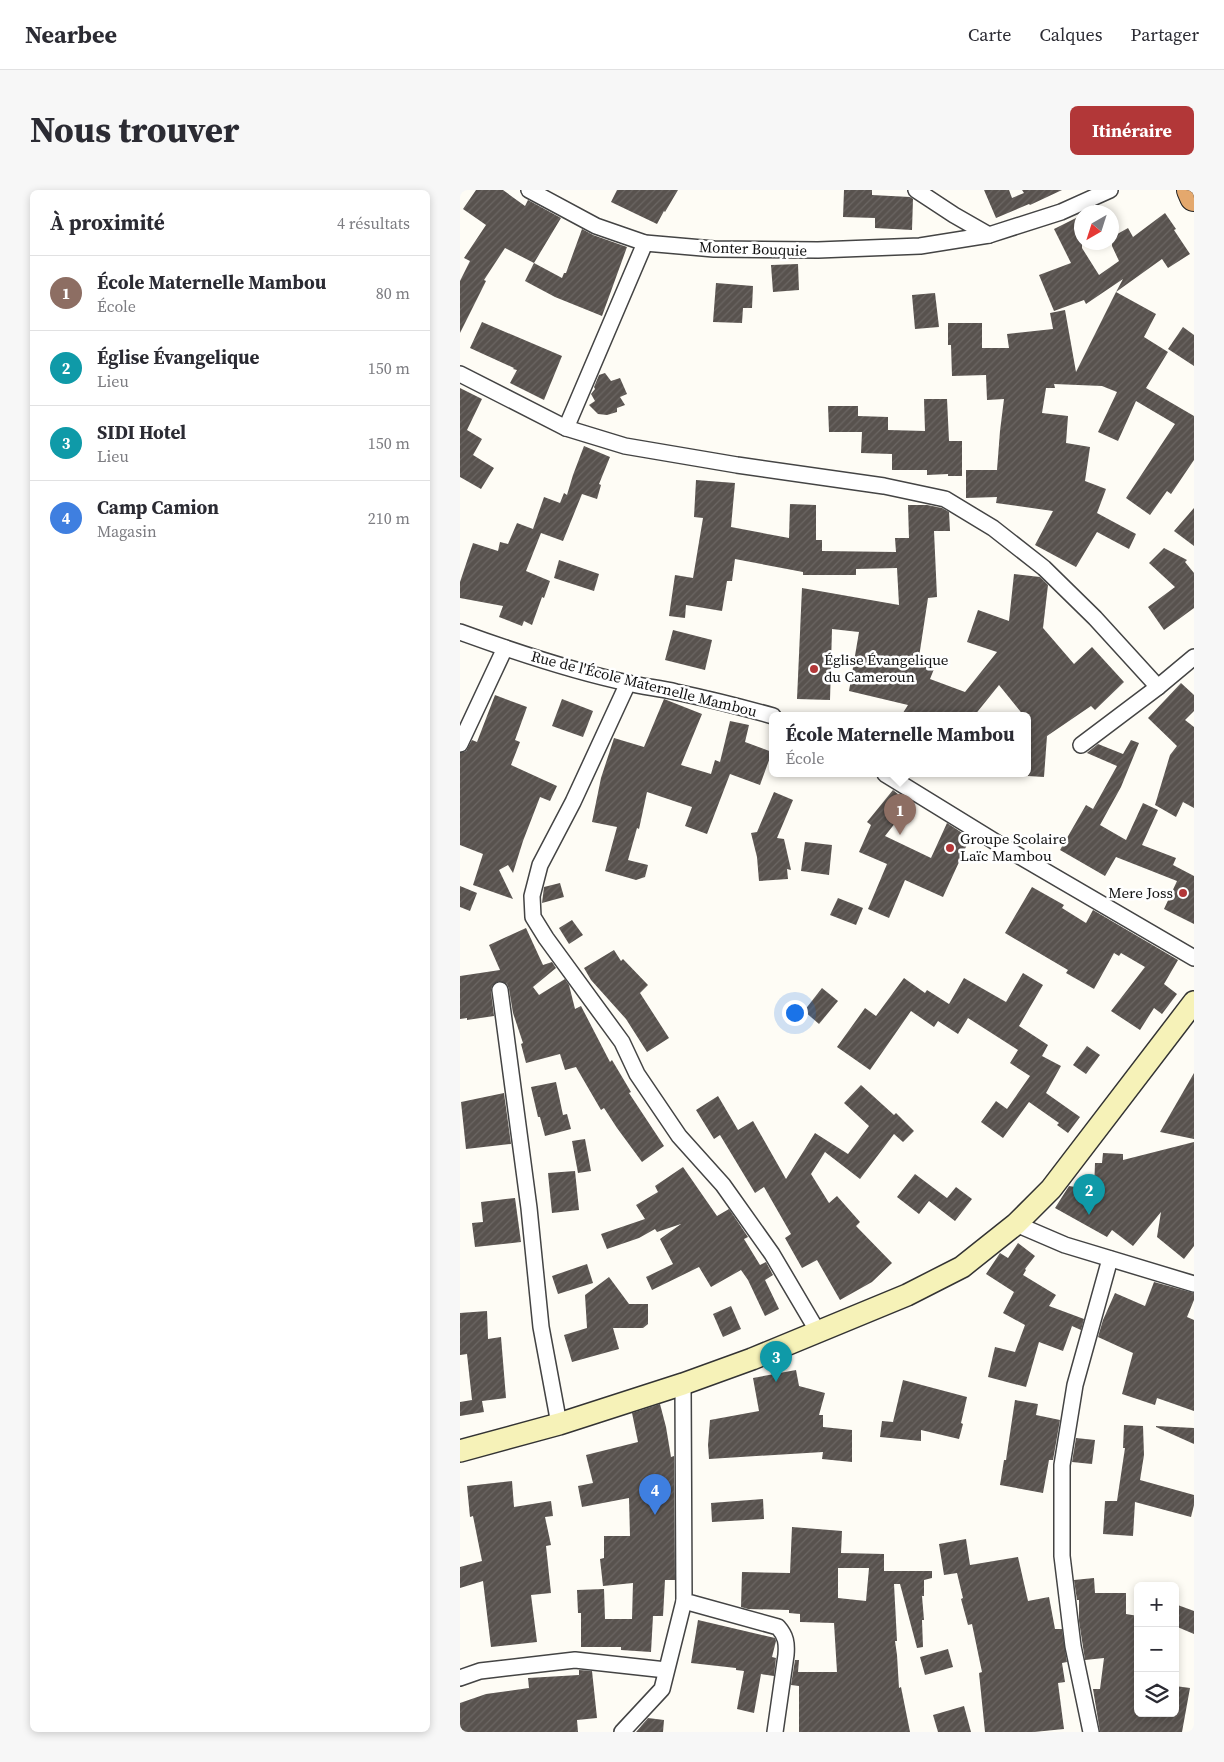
<!DOCTYPE html>
<html lang="fr">
<meta charset="utf-8">
<style>
body{margin:0;font-family:"Source Serif 4",serif;background:#f7f7f7;color:#2b2b33}
.controls{position:absolute;right:15px;bottom:15px;display:grid;overflow:hidden;border-radius:8px;box-shadow:0 2px 8px #0003}
.controls button{width:45px;height:45px;display:grid;place-items:center;padding:0;border:0;border-bottom:1px solid #e1e1e2;background:#fff;color:#2b2b33;font:25px sans-serif}
.compass{position:absolute;left:614px;top:15px;width:45px;height:45px;border-radius:50%;background:#fff;box-shadow:0 2px 8px #0003;rotate:219deg}
.you{position:absolute;left:334px;top:822px;width:18px;height:18px;margin:-12px;border:4px solid #fff;border-radius:50%;background:#1a73e8;box-shadow:0 0 0 8px #1a73e833}
.badge{display:grid;place-items:center;width:32px;height:32px;border-radius:50%;background:#b23738;color:#fff;font-size:16px;font-weight:700}
.pin{position:absolute;translate:-50% -41px;filter:drop-shadow(0 1px 2px #0008)}
.pin::after{content:'';position:absolute;top:26px;width:18px;height:15px;background:inherit;clip-path:polygon(0 0,100% 0,50% 100%)}
.popup{position:absolute;left:309px;top:522px;width:262px;height:65px;box-sizing:border-box;display:grid;place-content:center;border-radius:8px;background:#fff;filter:drop-shadow(0 1px 4px #0005);font-size:16px;white-space:nowrap;color:#7c7c81}
.popup b{font-size:19px;color:#2b2b33}
.popup::after{content:'';position:absolute;left:50%;top:100%;margin-left:-10px;border:10px solid transparent;border-top-color:#fff}
.list{margin:0;padding:0;list-style:none}
h2{display:flex;justify-content:space-between;align-items:center;height:65px;margin:0;padding:0 20px;font-size:21px}
h2 small{font-size:16px;font-weight:400;color:#7c7c81}
.list li{display:grid;grid-template-columns:32px 1fr auto;gap:15px;align-items:center;box-sizing:border-box;height:75px;padding:0 20px;border-top:1px solid #e1e1e2}
.list b{display:block;font-size:19px;white-space:nowrap}
.list p{margin:0;font-size:16px;white-space:nowrap;color:#7c7c81}
.list em{font-size:16px;font-style:normal;color:#7c7c81}
.icon{flex:none;width:28px;height:28px;fill:none;stroke:currentColor;stroke-width:2;stroke-linecap:round;stroke-linejoin:round}
.map{position:relative;flex:none;width:734px;height:1542px;overflow:hidden;border-radius:8px}
header{display:flex;align-items:center;gap:30px;box-sizing:border-box;height:70px;padding:0 25px;background:#fff;border-bottom:1px solid #e1e1e2}
header strong{font-size:24px}
nav{display:flex;gap:28px;margin-inline-start:auto;font-size:18px}
.intro{display:flex;align-items:center;justify-content:space-between;box-sizing:border-box;height:120px;padding:0 30px}
h1{margin:0;font-size:35px}
.button{padding:12px 22px;border-radius:8px;background:#b23738;color:#fff;font-size:18px;font-weight:700}
main{display:flex;gap:30px;padding:0 30px}
aside{flex:1;background:#fff;border-radius:8px;box-shadow:0 2px 8px #0003}
.map>svg:first-child{display:block}
.building{fill:url(#building-hatch);fill-rule:evenodd}
.lines{fill:none;stroke-linecap:round;stroke-linejoin:round}
.street-casing{stroke:#444;stroke-width:18}
.secondary-casing{stroke:#333;stroke-width:24}
.highway-casing{stroke:#222;stroke-width:30}
.street{stroke:#fff;stroke-width:15}
.secondary{stroke:#f6f2b8;stroke-width:21}
.highway{stroke:#e4a86d;stroke-width:28}
.poi-dot{fill:#b23738;stroke:#fff;stroke-width:2}
.labels{text-anchor:middle;stroke-width:5;stroke-linejoin:round;paint-order:stroke}
.street-label{font-size:15px;fill:#111;stroke:#fff}
.poi-label{font-size:15px;fill:#111;stroke:#fff;text-anchor:start}
</style>
<header>
<strong>Nearbee</strong>
<nav><a>Carte</a><a>Calques</a><a>Partager</a></nav>
</header>
<div class="intro"><h1>Nous trouver</h1><a class="button">Itinéraire</a></div>
<main>
<aside>
<h2>À proximité<small>4 résultats</small></h2>
<ul class="list">
<li><span class="badge" style="background:#8d6e63">1</span><div><b>École Maternelle Mambou</b><p>École</p></div><em>80 m</em></li>
<li><span class="badge" style="background:#0f9aa8">2</span><div><b>Église Évangelique</b><p>Lieu</p></div><em>150 m</em></li>
<li><span class="badge" style="background:#0f9aa8">3</span><div><b>SIDI Hotel</b><p>Lieu</p></div><em>150 m</em></li>
<li><span class="badge" style="background:#3f7fe0">4</span><div><b>Camp Camion</b><p>Magasin</p></div><em>210 m</em></li>
</ul>
</aside>
<div class="map">
<svg width="734" height="1542" viewBox="0 0 734 1542">
<defs>
<pattern id="building-hatch" width="6" height="6" patternUnits="userSpaceOnUse" patternTransform="scale(1.25)"><rect width="6" height="6" fill="#58524e"/><path d="M-1 1l2-2M0 6l6-6M5 7l2-2" fill="none" stroke="#6b6663"/></pattern>
</defs>
<rect width="100%" height="100%" fill="#fefcf5"/>
<!-- building -->
<g class="building">
<path d="M16 0H43L65 16 68 10 101 28 74 73 45 58 24 90 26 91 0 143V91L10 71 4 68 26 35 3 19Z"/>
<path d="M157 0H218L205 22 204 21 197 34 151 12Z"/>
<path d="M384 0H412V5L450 7 453 9 452 40 415 38V28L383 27Z"/>
<path d="M524 0H549L552 8 564 3 562 0H602L570 15 569 14 536 28Z"/>
<path d="M705 23 716 39 714 40 730 64 708 78 702 69 656 102 663 89 626 114 624 110 594 121 579 85 611 73 594 39 622 25V58L639 85 659 71 652 56V47L668 38 673 47Z"/>
<path d="M122 39 133 45 167 57 142 126 95 107 65 91 74 73 102 88 104 83H106Z"/>
<path d="M338 74 339 100 313 102 311 75Z"/>
<path d="M256 93 293 96 292 118H283L282 133 253 132Z"/>
<path d="M656 102 696 124 684 147 708 162 686 198 734 226V270L711 304 707 301 690 325 666 308 715 234 676 211 658 251 638 242 657 202 642 196 594 194 595 198H586L582 223 608 226 606 253 630 257 625 291 646 299 637 323 676 344 669 359 637 342 616 377 575 355 593 321 536 313 537 307 506 308V280H537L540 241 544 209 527 210 526 185 492 186 491 155H488V133H522V158H549L547 144 593 139 590 123 605 120 616 182Z"/>
<path d="M475 103 479 137 455 139 452 105Z"/>
<path d="M22 132 102 166 84 210 50 193 57 180 53 179 54 178 10 158Z"/>
<path d="M723 137 734 145V176L708 159Z"/>
<path d="M145 183 151 191 160 188 167 204 160 207 165 215 157 218V222L147 225 138 224 129 215 135 211 131 204 135 199 134 197 139 185Z"/>
<path d="M0 198 22 209 7 240 22 249 13 265 34 278 21 299 0 287Z"/>
<path d="M464 209H487L489 251H502V286H488V284L467 285V280H432V264L401 263 402 242H369L368 216H398V226L428 227V240L465 241Z"/>
<path d="M124 256 150 267 139 294 141 295 137 309 122 304 103 351 81 343 66 381 90 391 84 408 82 407 72 435 64 431 62 436 39 427 43 416 0 408V392L13 353 38 361 40 352 48 354 57 333 73 339 84 307 100 313 104 303 107 305 113 285Z"/>
<path d="M236 290 275 293 271 337 329 348 330 314 356 315V350H362V361L436 362 435 348H449L448 315H467L482 318 489 322 490 341H474L477 407 468 408 459 467 476 474 470 489 505 502 537 462 507 452 518 420 549 431 554 384 580 387 588 395 583 438 614 474 632 457 664 492 635 520 631 516 587 546 584 587 568 586V526H564L539 495 514 526H441L448 515 389 501 399 442 372 439 370 510 337 509 342 398 439 415 437 378 396 379V385H343V382L275 369 272 391H267L262 421 226 415 225 428 209 426 215 385 233 388 243 328 234 327Z"/>
<path d="M734 318V356L714 341Z"/>
<path d="M704 358 727 370 725 372 734 383V418L704 440 688 417 715 397 689 373Z"/>
<path d="M99 370 139 384 134 401 94 388Z"/>
<path d="M213 440 252 450 245 480 205 470Z"/>
<path d="M721 493 734 505V521L725 530 734 537V618L723 612 716 627 695 615 710 565 717 556 688 528Z"/>
<path d="M35 505 67 517 55 550 60 552 51 575 97 596 90 611 80 607 63 651 53 683 48 675 39 680 53 709 13 695 23 664 0 655V563L6 561 12 550 17 552Z"/>
<path d="M102 509 133 521 123 547 92 536Z"/>
<path d="M204 509 242 524 221 575 251 584 255 570 260 572 270 531 289 535 285 552 312 562 300 595 270 584 247 644 225 636 232 617 187 602 179 639 177 638 168 670 188 675 185 687 176 690 145 681 157 637 132 632 141 588 154 548 184 557Z"/>
<path d="M671 550 679 553 661 597 640 635 666 650 683 613 698 620 682 655 716 668 713 675 734 686V734L704 719 717 691 656 667 645 686 600 660 626 615 633 619 657 576 627 563 628 562 638 554 663 564Z"/>
<path d="M433 600 450 614 425 646 471 668 487 633 510 648 483 707 445 690 429 728 408 719 427 674 399 662 411 635 407 632Z"/>
<path d="M314 602 333 610 317 648 324 649 331 680 327 679 328 689 299 691 297 667 291 643 297 642Z"/>
<path d="M345 652 372 655 369 685 341 681Z"/>
<path d="M100 693 104 707 82 713 84 697Z"/>
<path d="M0 696 17 703 10 721 0 717Z"/>
<path d="M572 697 604 715 602 718 626 733 633 720 718 770 704 794 717 804 702 824 694 818 680 840 651 821 685 777 661 763 659 766 654 763 634 799 606 783 608 780 545 743Z"/>
<path d="M378 708 403 718 396 735 370 725Z"/>
<path d="M112 730 123 745 109 754 99 738Z"/>
<path d="M66 738 83 775 92 772 96 778 73 797 79 805 105 789 109 795 115 819 121 816 150 872 152 870 171 902 169 903 204 956 182 972 157 938 144 918 141 920 116 877 105 880 100 864 66 873 61 854 63 853 53 823 49 799 47 794 39 791 32 796 31 801 34 826 7 830V828L0 829V786L40 780 29 755Z"/>
<path d="M154 760 161 771 163 769 188 795 180 803 209 848 187 862 166 829 131 790 124 778Z"/>
<path d="M563 783 583 795 559 836 588 855 582 866 601 876 586 903 620 927 608 943 597 935 599 933 569 912 543 948 521 932 536 911 547 919 570 886 550 873 558 860 508 828 498 844 478 831 474 837 451 821 410 880 377 857 405 818 416 826 444 788 465 803 467 800 489 814 504 788 546 812Z"/>
<path d="M362 798 378 811 359 834 344 821Z"/>
<path d="M627 856 640 865 626 884 613 875Z"/>
<path d="M734 883V949L700 942Z"/>
<path d="M96 892 103 925 107 924 111 939 85 946 80 927H78L71 897Z"/>
<path d="M401 895 434 925 436 923 454 941 443 952 434 944 400 989 365 962 351 984 369 1013 377 1006 400 1032 396 1036 432 1073 412 1092 380 1110 357 1070 342 1078 325 1048 331 1044 304 997 295 1003 260 945 254 949 236 920 258 906 278 940 293 931 326 989 355 943 388 964 409 936 384 913Z"/>
<path d="M44 903 51 954 6 959 1 912Z"/>
<path d="M125 949 131 981 118 983 112 951Z"/>
<path d="M734 952V1056L724 1069 697 1047 701 1022 673 1056 652 1040 647 1047 595 1018 609 996 634 1000 635 973H642L643 963 663 964V970Z"/>
<path d="M223 977 257 1026 269 1019 288 1047 284 1049 300 1075 306 1072 313 1085 305 1090 319 1119 305 1126 288 1090 281 1080 251 1097 239 1077 192 1100 186 1087 213 1074 200 1049 221 1034 197 1042 195 1039 179 1048 147 1059 141 1044 185 1029 176 1015 198 1002 195 996Z"/>
<path d="M115 981 119 1020 92 1023 88 983Z"/>
<path d="M455 984 487 1008 496 997 512 1009 495 1031 469 1011 459 1024 437 1007Z"/>
<path d="M55 1008 61 1052 15 1057 12 1033 23 1032 21 1012Z"/>
<path d="M558 1053 575 1066 565 1079 566 1080 563 1085 596 1105 589 1116 624 1129 621 1140 612 1136 603 1161 579 1152 566 1197 528 1187 535 1157 555 1162 565 1135 543 1123 554 1102 526 1084 540 1063 548 1068Z"/>
<path d="M127 1074 133 1093 98 1104 92 1086Z"/>
<path d="M149 1087 169 1114H188V1134L183 1138H153L159 1159 112 1172 104 1145 127 1138 125 1105Z"/>
<path d="M694 1092 734 1103V1110L727 1127 734 1130V1221L697 1208 695 1215 662 1204 673 1163 638 1147 643 1130 655 1103 685 1116Z"/>
<path d="M271 1116 281 1139 263 1147 253 1124Z"/>
<path d="M27 1121 28 1149 41 1147 46 1208 22 1211 24 1222 0 1226V1212L12 1210 7 1164 0 1165V1123Z"/>
<path d="M336 1180 339 1196 365 1203 359 1225H363V1237L392 1240V1272L362 1269 363 1262 249 1269 248 1255 250 1230 299 1221 293 1188Z"/>
<path d="M443 1190 507 1207 501 1233 503 1234 499 1249 461 1240V1251L420 1247 422 1231 433 1232Z"/>
<path d="M555 1210 578 1214 576 1225 600 1230 593 1270H589L583 1303 540 1295 544 1270H546Z"/>
<path d="M200 1214 206 1237 211 1267 214 1266 215 1390H205L203 1426H193L191 1462 161 1460V1457H121V1423H118L117 1400 144 1399 145 1429H172L173 1393 143 1396 140 1369 144 1368V1346H170L169 1308 122 1317 118 1296 133 1293 126 1265 178 1252 172 1223Z"/>
<path d="M664 1235 683 1236 684 1265 680 1290 734 1305V1315L731 1327 675 1312 673 1346 643 1344 645 1311H657L665 1258H663Z"/>
<path d="M696 1236 734 1238V1254L696 1237Z"/>
<path d="M616 1248 635 1250 632 1274 612 1272Z"/>
<path d="M52 1291 54 1317 91 1311 93 1326 85 1327 91 1355 86 1356 91 1403 71 1405 77 1452 31 1457 23 1391 0 1398V1377L22 1371 13 1326 10 1327 7 1296Z"/>
<path d="M303 1309 304 1329 252 1332 251 1313Z"/>
<path d="M332 1337 382 1341 381 1363 424 1364V1381H472V1388L464 1390V1406H462L464 1430H462L463 1457 457 1458 440 1394H434L437 1451H435L437 1465 439 1498 441 1497 450 1542H339V1496L331 1495 335 1470H339L338 1482H377L374 1433 340 1432V1424L329 1423V1420L288 1419 281 1417 282 1382 330 1383ZM378 1378H409L406 1411 378 1408Z"/>
<path d="M506 1349 510 1375 558 1367 568 1411 589 1407 595 1439H602L607 1472 602 1473 605 1492 598 1493 604 1539 574 1542H525L519 1483 522 1482 512 1434 508 1435 501 1409 503 1408 497 1383 484 1385 479 1354Z"/>
<path d="M634 1388 635 1403H666V1424L678 1426V1523H715V1496L730 1498 722 1542H640L633 1499H640L644 1468 625 1470 619 1431V1410H617L614 1390Z"/>
<path d="M715 1414 734 1421V1444L715 1436Z"/>
<path d="M238 1430 315 1448 316 1451 312 1467 316 1468 314 1486 301 1484 294 1523 277 1519 284 1481 276 1480V1478L231 1473Z"/>
<path d="M488 1459 493 1477 465 1485 460 1467Z"/>
<path d="M119 1480 132 1481 137 1528 117 1530 118 1542H0V1513L26 1504 69 1498 68 1488 119 1485Z"/>
<path d="M504 1516 511 1542H478L473 1525Z"/>
<path d="M188 1528 204 1530 203 1542H176Z"/>
</g>
<g class="lines">
<defs>
<g id="street">
<path d="M69 0 136 36 185 53 254 59 358 60 460 56 529 45 601 22 650 0"/>
<path d="M456 0 494 25 529 45"/>
<path d="M185 53 106 238 165 256 277 275 424 296 485 309 533 338 584 378 635 428 698 497"/>
<path d="M0 184 106 238"/>
<path d="M0 442C55 462 111 481 168 493 184 497 200 498 216 502 249 509 281 517 313 526"/>
<path d="M168 493 113 612 80 675 72 706 73 727 86 748 162 852 177 884 219 946 263 995 312 1064 358 1142"/>
<path d="M0 554 45 458"/>
<path d="M621 555 698 497 734 467"/>
<path d="M425 584 542 656 734 768"/>
<path d="M40 800 69 1018 81 1137 99 1234"/>
<path d="M556 1034 605 1055 734 1094"/>
<path d="M223 1194 224 1411 318 1437C326 1446 327 1453 326 1465L315 1542"/>
<path d="M0 1488 20 1481 115 1470 206 1480"/>
<path d="M162 1542 202 1499 224 1411"/>
<path d="M631 1542 613 1456 602 1366V1275L615 1195 650 1069"/>
</g>
<path id="secondary" d="M0 1261 99 1234 223 1194 292 1169 447 1105 502 1077 556 1034 591 999 734 812"/>
<path id="highway" d="M731 0 734 7"/>
</defs>
<!-- street casing -->
<use href="#street" class="street-casing"/>
<!-- secondary casing -->
<use href="#secondary" class="secondary-casing"/>
<!-- highway casing -->
<use href="#highway" class="highway-casing"/>
<!-- street -->
<use href="#street" class="street"/>
<!-- secondary -->
<use href="#secondary" class="secondary"/>
<!-- highway -->
<use href="#highway" class="highway"/>
</g>
<!-- markers -->
<g class="poi-dot">
<circle cx="354" cy="479" r="5"/>
<circle cx="490" cy="658" r="5"/>
<circle cx="723" cy="703" r="5"/>
</g>
<g class="labels">
<!-- street labels -->
<g class="street-label">
<text transform="translate(293 59) rotate(2)" y="5">Monter Bouquie</text>
<text transform="translate(184 494) rotate(14)" y="5">Rue de l'École Maternelle Mambou</text>
</g>
<!-- poi labels -->
<g class="poi-label">
<text x="364" y="475">Église Évangelique<tspan x="364" dy="17">du Cameroun</tspan></text>
<text x="500" y="654">Groupe Scolaire<tspan x="500" dy="17">Laïc Mambou</tspan></text>
<text x="713" y="708" text-anchor="end">Mere Joss</text>
</g>
</g>
</svg>
<div class="controls">
<button>+</button>
<button>−</button>
<button><svg class="icon" aria-label="layers" viewBox="0 0 24 24"><path d="M12 4l9 5-9 5-9-5zM3 14l9 5 9-5"/></svg></button>
</div>
<svg class="compass" viewBox="-18 -18 36 36"><path d="M0-13l5 13h-10z" fill="#e53935"/><path d="M0 13l5-13h-10z" fill="#7c7c81"/></svg>
<div class="you"></div>
<div class="pin badge" style="left:440px;top:645px;background:#8d6e63">1</div>
<div class="popup"><b>École Maternelle Mambou</b>École</div>
<div class="pin badge" style="left:629px;top:1025px;background:#0f9aa8">2</div>
<div class="pin badge" style="left:316px;top:1192px;background:#0f9aa8">3</div>
<div class="pin badge" style="left:195px;top:1325px;background:#3f7fe0">4</div>
</div>
</main>
